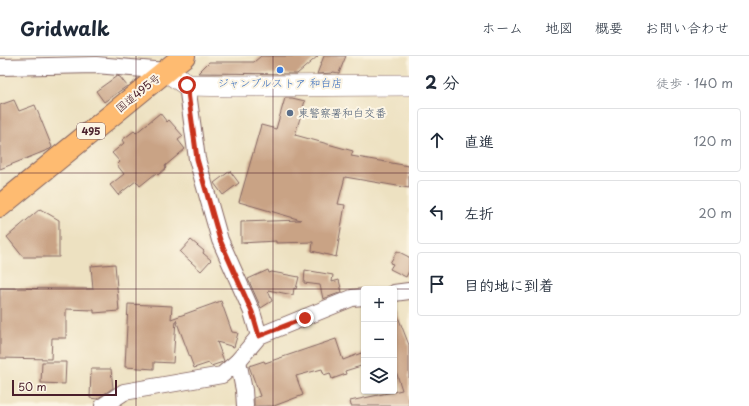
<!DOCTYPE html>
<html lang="ja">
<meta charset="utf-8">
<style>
body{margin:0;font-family:"Playpen Sans","Klee One",sans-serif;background:#f6f6f7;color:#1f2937}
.controls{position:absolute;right:12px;bottom:12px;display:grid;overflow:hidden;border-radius:4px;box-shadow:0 1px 3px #0004}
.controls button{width:36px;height:36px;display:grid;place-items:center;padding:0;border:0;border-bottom:1px solid #e0e1e3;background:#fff;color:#1f2937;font:20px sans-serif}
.scale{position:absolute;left:12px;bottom:10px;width:105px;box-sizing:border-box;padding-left:4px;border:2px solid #4a1f2b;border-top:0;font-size:11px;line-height:14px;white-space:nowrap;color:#4a1f2b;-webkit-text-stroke:3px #fcf5e5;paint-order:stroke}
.stop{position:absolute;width:12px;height:12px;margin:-9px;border:3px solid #c8321e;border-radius:50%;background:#fff}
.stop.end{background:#c8321e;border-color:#fff;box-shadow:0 1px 4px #0008}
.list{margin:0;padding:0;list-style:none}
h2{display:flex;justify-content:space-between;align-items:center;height:52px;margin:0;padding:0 16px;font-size:17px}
h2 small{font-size:13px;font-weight:400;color:#747a83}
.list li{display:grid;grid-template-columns:26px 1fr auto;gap:12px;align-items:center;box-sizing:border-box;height:64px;margin:0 8px 8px;padding:0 8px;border:1px solid #e0e1e3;border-radius:4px}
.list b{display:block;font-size:15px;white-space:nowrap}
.list em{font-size:13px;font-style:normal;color:#747a83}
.icon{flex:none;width:22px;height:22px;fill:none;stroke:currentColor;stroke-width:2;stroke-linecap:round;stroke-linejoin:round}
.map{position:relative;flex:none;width:409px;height:350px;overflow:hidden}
header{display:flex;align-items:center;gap:24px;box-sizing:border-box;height:56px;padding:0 20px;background:#fff;border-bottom:1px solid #e0e1e3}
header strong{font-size:19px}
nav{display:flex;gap:22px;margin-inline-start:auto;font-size:14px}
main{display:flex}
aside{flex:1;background:#fff}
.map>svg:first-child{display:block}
.building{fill:#c9a385}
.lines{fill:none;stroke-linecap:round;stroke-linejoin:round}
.minor-casing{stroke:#836360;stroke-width:18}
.tertiary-casing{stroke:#836360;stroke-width:22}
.trunk-casing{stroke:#836360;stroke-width:24}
.minor{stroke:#fff;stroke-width:16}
.tertiary{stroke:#fff;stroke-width:21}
.trunk{stroke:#febb71;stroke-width:22}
.route{stroke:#c8321e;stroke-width:5}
.grid{fill:none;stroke:#4a1f2b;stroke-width:1;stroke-opacity:0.55}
.shop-dot{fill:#3f7fe0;stroke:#fcf5e5;stroke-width:1.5}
.service-dot{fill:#5c6f8a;stroke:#fcf5e5;stroke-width:1.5}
.labels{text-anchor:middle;stroke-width:4;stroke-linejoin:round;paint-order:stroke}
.shield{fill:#fcf5e5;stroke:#7f5f63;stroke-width:1}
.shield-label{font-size:10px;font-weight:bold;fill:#4a1f2b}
.shop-label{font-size:11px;fill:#366cbe;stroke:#fcf5e5}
.street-label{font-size:11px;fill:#4a1f2b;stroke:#fcf5e5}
.service-label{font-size:11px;fill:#4e5e75;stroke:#fcf5e5;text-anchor:start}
</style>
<header>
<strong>Gridwalk</strong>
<nav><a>ホーム</a><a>地図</a><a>概要</a><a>お問い合わせ</a></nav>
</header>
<main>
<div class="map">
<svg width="409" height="350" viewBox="0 0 409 350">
<rect width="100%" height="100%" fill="#fcf5e5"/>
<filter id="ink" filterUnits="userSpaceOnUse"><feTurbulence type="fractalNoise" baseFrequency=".025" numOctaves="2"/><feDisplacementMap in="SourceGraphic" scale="8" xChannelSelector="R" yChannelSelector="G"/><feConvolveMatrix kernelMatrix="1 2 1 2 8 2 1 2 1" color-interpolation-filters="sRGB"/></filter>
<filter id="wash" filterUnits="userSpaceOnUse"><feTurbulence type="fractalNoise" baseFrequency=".012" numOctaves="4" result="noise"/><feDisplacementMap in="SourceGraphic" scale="16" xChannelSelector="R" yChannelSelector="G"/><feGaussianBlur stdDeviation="0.9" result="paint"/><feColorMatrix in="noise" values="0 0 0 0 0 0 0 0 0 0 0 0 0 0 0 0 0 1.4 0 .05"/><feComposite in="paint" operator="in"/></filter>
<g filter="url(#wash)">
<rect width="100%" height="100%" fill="#ede1c1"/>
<g id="blocks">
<!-- building -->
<g class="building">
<path d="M261 0H318L297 18 198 17 209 6H254Z"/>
<path d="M324 0H346L339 17 333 16 332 17 317 18Z"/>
<path d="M117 20 120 21 127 30 104 46 96 35Z"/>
<path d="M285 42H292L305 45 295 79 353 95 351 100 409 110V132L345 121 338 148 345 149 336 201 312 195 313 186 276 187V185L241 187V166L301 164 239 146 261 69 276 73Z"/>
<path d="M14 44 19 55 35 49 52 91 50 93 0 113V49Z"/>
<path d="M160 57 167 66 169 64 183 80 178 84 185 93 165 110 166 112 158 119 156 117 140 130 136 125 118 139 110 129 124 118 117 109 120 106 112 97 124 87 122 84 134 75 136 77Z"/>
<path d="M230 115 239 127 223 139 214 127Z"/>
<path d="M40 153 59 164V201H23L7 181Z"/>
<path d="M191 184 204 195 203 197 211 204 201 215 180 196Z"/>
<path d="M397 195 409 201V215L406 221 390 213 393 208 390 207Z"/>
<path d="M115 208 119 255 94 257V254L66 253V282H52L51 303 0 302V232L93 233 91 210Z"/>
<path d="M268 214 269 217 272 216 299 221 296 233 294 232 293 239 268 234 272 245 261 252 248 223Z"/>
<path d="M305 214 333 219 332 226 339 224 342 236 323 243 320 229 304 227Z"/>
<path d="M221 245 232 276 238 277 234 291 217 286 224 305 223 306 211 310 209 307 194 312 176 264 173 307 154 306V313L125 311 128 248 172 250 171 263Z"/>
<path d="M394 253H395L409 289V350H351L350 345 402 334 394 309Z"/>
<path d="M336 283 343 304 364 296V309L345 315 346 318 332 323 330 317 324 319 322 313 296 320 303 339 274 350H254V342L260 340 249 310 264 305 265 307Z"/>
<path d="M42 306H66L65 328 41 327Z"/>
<path d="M91 313H111L113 332 97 343 90 342Z"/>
</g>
</g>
</g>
<g filter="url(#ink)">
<use href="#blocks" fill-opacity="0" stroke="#836360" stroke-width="1"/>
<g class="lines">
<defs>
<g id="minor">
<path d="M0 11 96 9 166 15"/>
<path d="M187 29 197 103 220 184 252 256 259 280"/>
<path d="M394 237 409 235"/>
<path d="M238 305 244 334 245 350"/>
<path d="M103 350 124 336 222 319 238 305 259 280 352 242 364 241"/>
</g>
<path id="tertiary" d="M166 15 187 29 236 30 409 29"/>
<path id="trunk" d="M0 150 184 0"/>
</defs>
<!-- minor casing -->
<use href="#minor" class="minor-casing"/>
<!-- tertiary casing -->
<use href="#tertiary" class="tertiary-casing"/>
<!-- trunk casing -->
<use href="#trunk" class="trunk-casing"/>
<!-- minor -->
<use href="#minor" class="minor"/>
<!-- tertiary -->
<use href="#tertiary" class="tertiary"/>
<!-- trunk -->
<use href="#trunk" class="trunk"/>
</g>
</g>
<g class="lines" filter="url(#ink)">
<!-- route -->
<path class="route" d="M187 29 197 103 220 184 252 256 259 280 305 262"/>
</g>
<!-- grid -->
<path class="grid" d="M136 0V350M273 0V350M0 117H409M0 233H364M394 233H409"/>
<!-- markers -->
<circle class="shop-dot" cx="280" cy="14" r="4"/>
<circle class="service-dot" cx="290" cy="57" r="4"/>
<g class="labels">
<!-- shield labels -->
<rect class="shield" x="77" y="67" width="28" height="16" rx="3"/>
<g class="shield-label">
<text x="91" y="79">495</text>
</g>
<!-- shop labels -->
<g class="shop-label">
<text x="280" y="31">ジャンブルストア 和白店</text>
</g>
<!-- street labels -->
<g class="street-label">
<text transform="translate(138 37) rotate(-39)" y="4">国道495号</text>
</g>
<!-- service labels -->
<g class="service-label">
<text x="298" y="61">東警察署和白交番</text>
</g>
</g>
</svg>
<div class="controls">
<button>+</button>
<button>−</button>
<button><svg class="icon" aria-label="layers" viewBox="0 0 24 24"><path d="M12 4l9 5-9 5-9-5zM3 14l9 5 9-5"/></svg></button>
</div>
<div class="scale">50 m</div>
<div class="stop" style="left:187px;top:29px"></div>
<div class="stop end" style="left:305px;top:262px"></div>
</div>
<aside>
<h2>2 分<small>徒歩 · 140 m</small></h2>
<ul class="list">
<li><svg class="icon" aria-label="ahead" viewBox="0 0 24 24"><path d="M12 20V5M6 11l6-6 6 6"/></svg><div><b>直進</b></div><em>120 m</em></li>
<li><svg class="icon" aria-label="left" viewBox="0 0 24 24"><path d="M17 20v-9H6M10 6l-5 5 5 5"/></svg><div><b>左折</b></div><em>20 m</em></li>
<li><svg class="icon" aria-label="arrive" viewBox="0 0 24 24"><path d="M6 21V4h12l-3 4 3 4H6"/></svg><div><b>目的地に到着</b></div></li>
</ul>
</aside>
</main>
